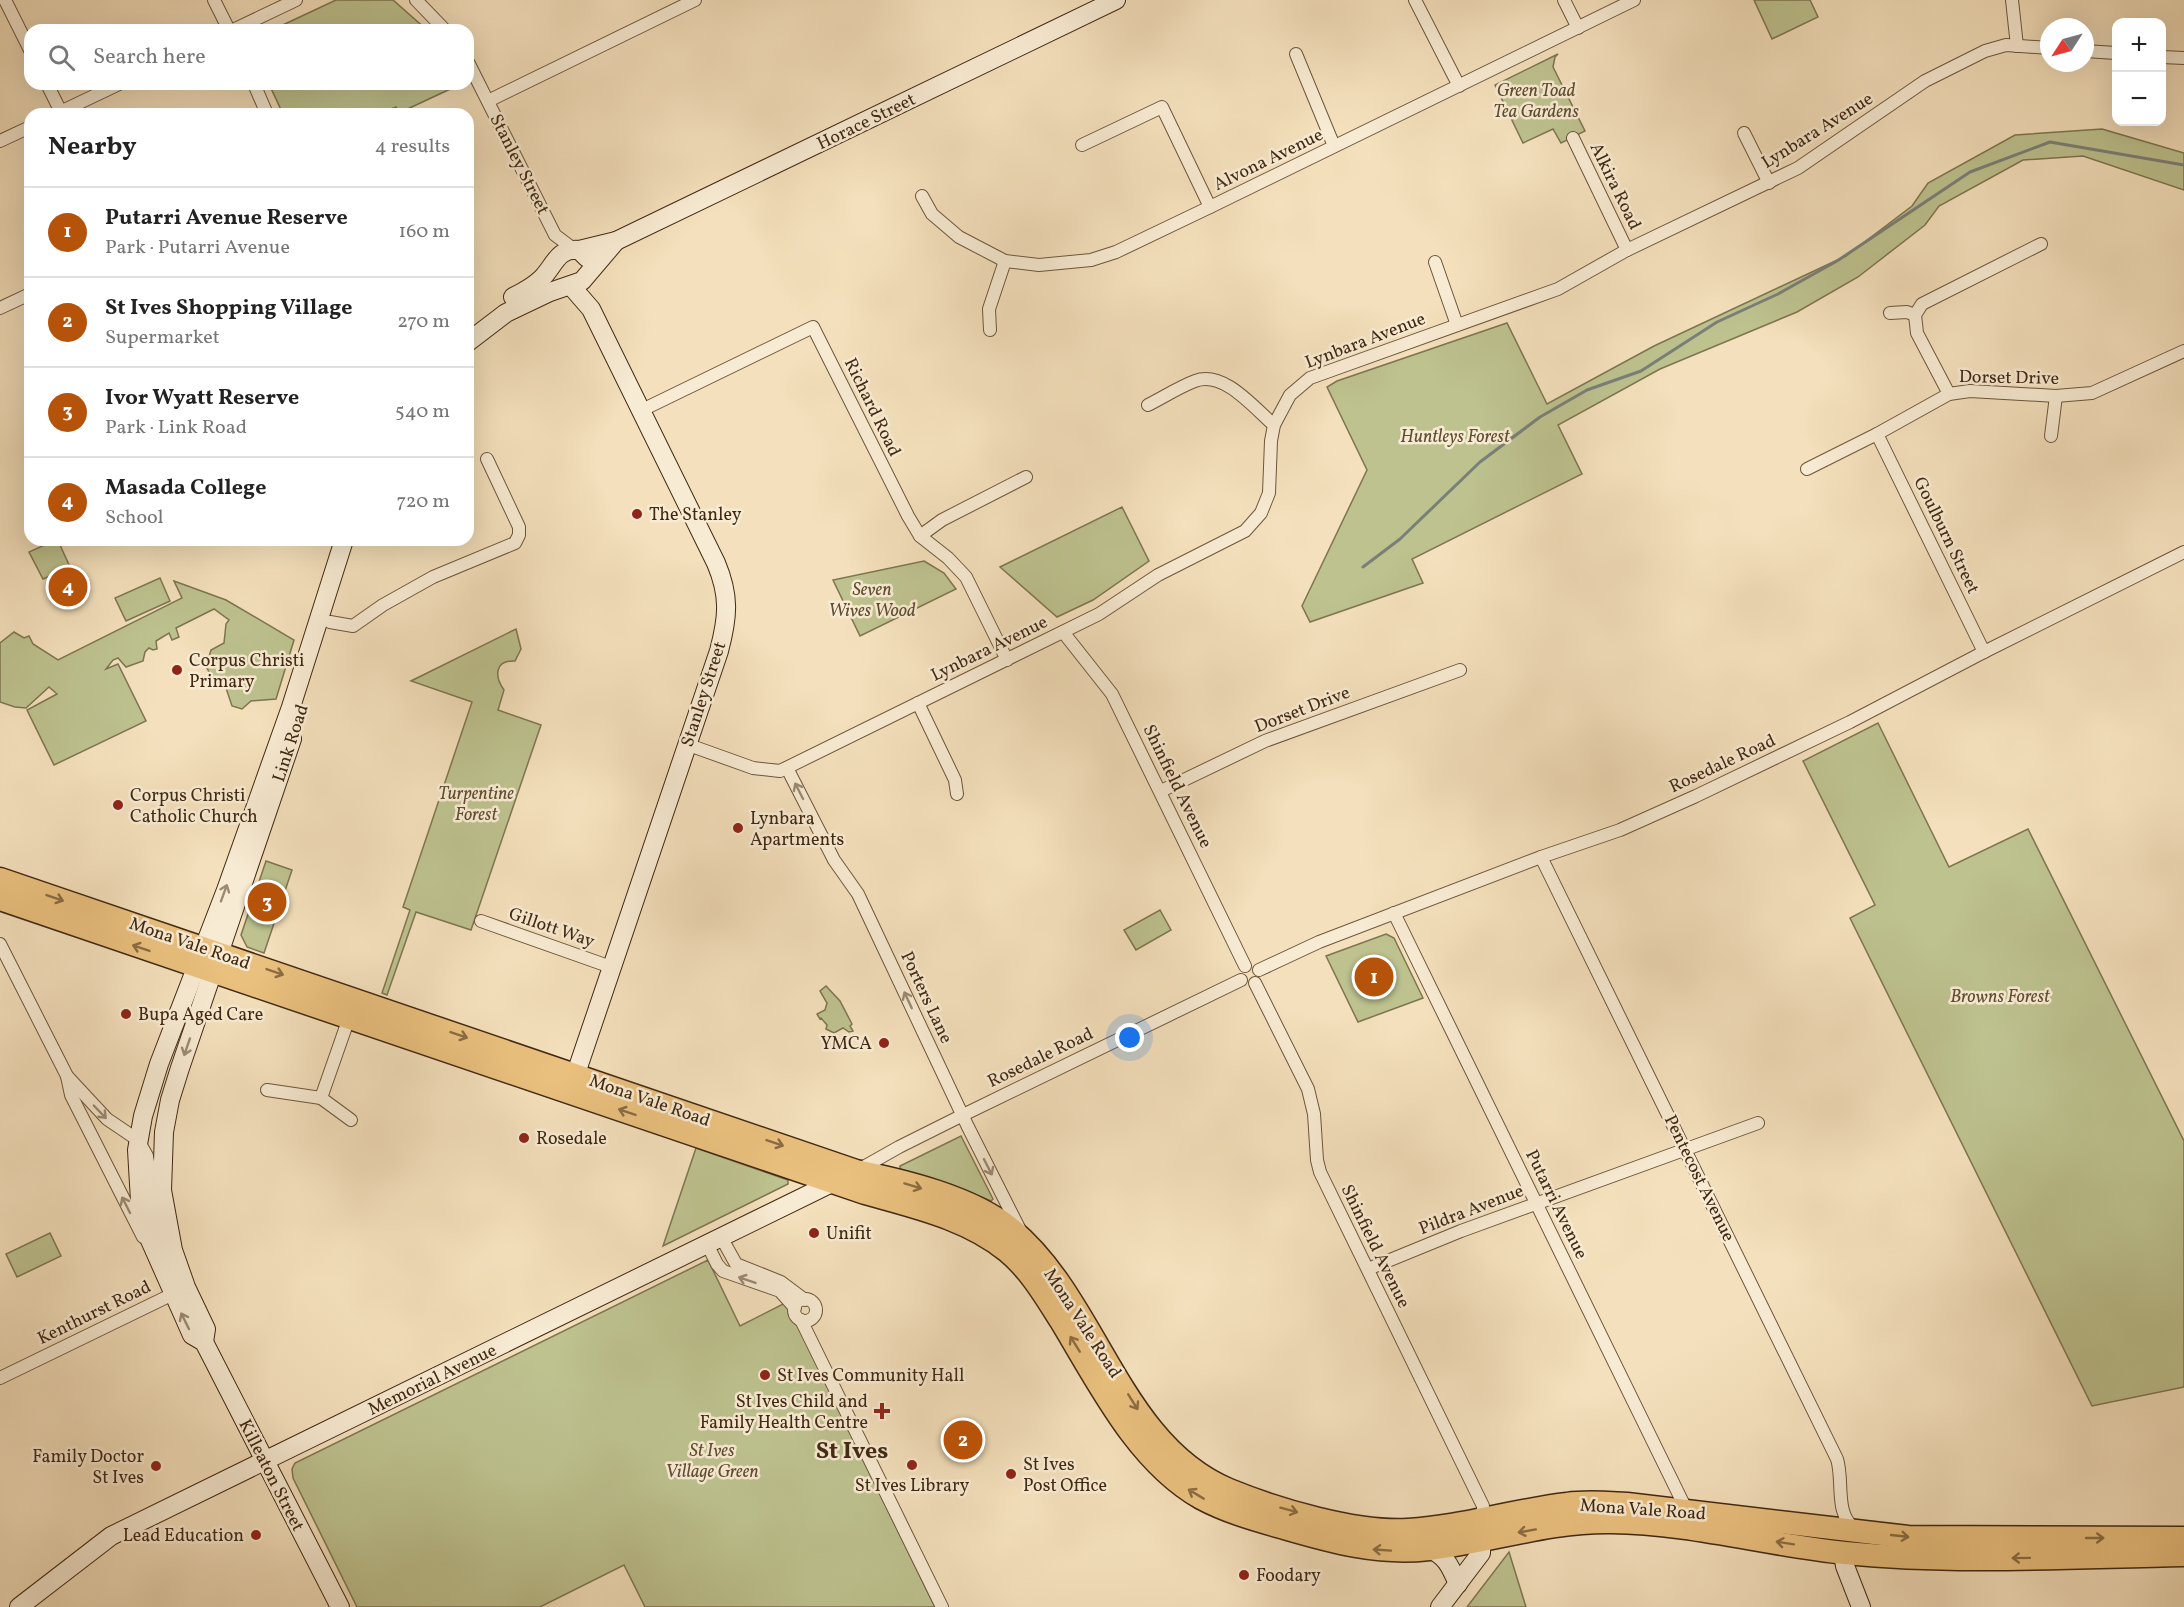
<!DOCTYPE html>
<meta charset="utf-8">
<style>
body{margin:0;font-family:Vollkorn,serif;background:#f2f2f2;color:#222}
.controls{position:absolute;right:18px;top:18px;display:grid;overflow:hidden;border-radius:12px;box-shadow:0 6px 24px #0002}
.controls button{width:54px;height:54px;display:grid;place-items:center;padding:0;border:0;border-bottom:2px solid #e0e0e0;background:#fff;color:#222;font:30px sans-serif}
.compass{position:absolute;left:2040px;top:18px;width:54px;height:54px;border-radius:50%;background:#fff;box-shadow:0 6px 24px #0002;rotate:234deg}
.you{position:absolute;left:1130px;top:1038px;width:21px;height:21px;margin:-15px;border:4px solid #fff;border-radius:50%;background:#1a73e8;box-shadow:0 0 0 9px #1a73e833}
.badge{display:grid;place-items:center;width:39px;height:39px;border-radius:50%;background:#b45309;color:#fff;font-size:20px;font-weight:700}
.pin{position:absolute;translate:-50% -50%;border:3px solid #fff;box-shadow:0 2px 6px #0006}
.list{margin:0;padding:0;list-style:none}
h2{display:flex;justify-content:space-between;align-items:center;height:78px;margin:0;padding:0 24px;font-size:26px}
h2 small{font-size:20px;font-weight:400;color:#767676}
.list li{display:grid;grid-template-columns:39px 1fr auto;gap:18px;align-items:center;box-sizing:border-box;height:90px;padding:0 24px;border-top:2px solid #e0e0e0}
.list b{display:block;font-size:22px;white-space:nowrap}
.list p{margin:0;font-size:20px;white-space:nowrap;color:#767676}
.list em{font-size:20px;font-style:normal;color:#767676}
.icon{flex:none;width:33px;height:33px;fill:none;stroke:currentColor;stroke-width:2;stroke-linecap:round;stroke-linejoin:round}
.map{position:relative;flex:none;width:2184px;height:1607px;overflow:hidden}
.search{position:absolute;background:#fff;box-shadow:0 6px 24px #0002;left:24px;top:24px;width:450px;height:66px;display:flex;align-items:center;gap:15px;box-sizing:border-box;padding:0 21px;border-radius:18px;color:#767676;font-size:22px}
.panel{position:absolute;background:#fff;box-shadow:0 6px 24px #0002;left:24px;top:108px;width:450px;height:438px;border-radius:18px}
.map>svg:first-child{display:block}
.green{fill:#bdc28f;stroke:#7e7550;stroke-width:1.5}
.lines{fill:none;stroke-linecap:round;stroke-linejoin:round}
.stream{stroke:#7a8077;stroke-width:3}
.street-casing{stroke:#6d563c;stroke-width:14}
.secondary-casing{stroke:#402812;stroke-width:20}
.highway-casing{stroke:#402812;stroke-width:25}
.street{stroke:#f8ebd3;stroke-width:12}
.secondary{stroke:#f8ebd3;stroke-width:18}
.highway{stroke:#eac07e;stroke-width:22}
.oneway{stroke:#9c8a72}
.oneway2{stroke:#8c6c43}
.poi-dot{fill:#8f2418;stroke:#f8ebd3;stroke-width:2}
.labels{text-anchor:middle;stroke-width:5;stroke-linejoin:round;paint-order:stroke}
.park-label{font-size:18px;font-style:italic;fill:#5f4e31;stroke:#f8ebd3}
.street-label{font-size:18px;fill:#402812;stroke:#f8ebd3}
.poi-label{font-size:18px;fill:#402812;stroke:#f8ebd3;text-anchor:start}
.district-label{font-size:24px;font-weight:bold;fill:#402812;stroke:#f8ebd3}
</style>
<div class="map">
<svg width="2184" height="1607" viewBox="0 0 2184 1607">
<rect width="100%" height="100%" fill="#f4e0bc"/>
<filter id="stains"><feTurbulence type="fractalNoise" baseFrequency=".00333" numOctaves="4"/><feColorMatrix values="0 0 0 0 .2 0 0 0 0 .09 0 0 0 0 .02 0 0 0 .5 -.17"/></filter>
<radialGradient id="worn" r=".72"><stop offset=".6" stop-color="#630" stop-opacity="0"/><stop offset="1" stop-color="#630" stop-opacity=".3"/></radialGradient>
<!-- green -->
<g class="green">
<path d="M336 0H393L427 30H272Z"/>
<path d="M1754 0H1810L1818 17 1772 39Z"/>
<path d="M1558 54 1555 57 1553 67 1585 131 1561 143 1553 129 1523 143 1495 85Z"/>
<path d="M269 84H461L399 113 396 107 380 114H283Z"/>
<path d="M2102 129 2184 153V190L2083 156 2023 160 1939 206 1925 225 1858 277 1797 312 1660 369 1558 425 1582 474 1412 559 1423 583 1310 622 1302 606 1367 470 1327 387 1337 381 1507 323 1547 404 1654 346 1846 256 1912 206 1928 183 2015 135Z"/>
<path d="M1122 507 1149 561 1093 600 1057 617 1000 567Z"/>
<path d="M47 540H63V542L60 545 70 567H68L70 572 76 569 82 574 69 579 60 572 43 579 29 552 49 543Z"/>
<path d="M924 561 944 573 956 589 860 636 833 580Z"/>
<path d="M160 578 170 601 126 621 115 598Z"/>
<path d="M174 581 226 600 294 640 276 699 251 701 242 709 232 706 223 679 213 678 206 667 211 650 224 643 226 624 229 620 214 609 176 628 179 637 172 640 169 633 156 641 157 649 153 650 149 648 145 652 143 661 126 667 118 658 113 660 106 669 118 664 146 721 54 765 27 710 57 694 49 687 26 708 15 707 0 702V643L14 632 24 638 29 636 33 644 58 660 182 598Z"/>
<path d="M516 629 521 649 515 661C495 660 494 676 504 690L498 710 541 725 471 930 416 912 387 995 382 993 410 910 403 907 472 702 411 681Z"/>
<path d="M1878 723 1949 867 2028 829 2184 1141V1387L2092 1406 1850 918 1875 905 1803 761Z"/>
<path d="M266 861 292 870 264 953 247 947 241 935Z"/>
<path d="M1160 910 1171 930 1136 950 1124 930Z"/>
<path d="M1386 934 1394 938 1423 998 1358 1022 1326 956Z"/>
<path d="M826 986 840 1001 852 1024 850 1026 853 1031 849 1032 843 1028 834 1033 826 1029 827 1025 821 1018 820 1019 817 1014 825 1010 827 1003 820 991Z"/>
<path d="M961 1136 993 1199 991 1201 950 1184 900 1169V1166Z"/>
<path d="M696 1148 788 1180V1184L663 1246Z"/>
<path d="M50 1233 61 1256 17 1277 6 1254Z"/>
<path d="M708 1260 740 1326 787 1302 935 1607H645L624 1565 540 1607H357L293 1478 292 1469 295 1463Z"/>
<path d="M1509 1552 1526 1607H1467Z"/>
</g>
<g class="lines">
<!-- stream -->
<path class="stream" d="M1363 567 1400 539 1480 462 1540 417 1587 390 1641 371 1717 322 1778 294 1837 261 1970 172 2050 142 2184 165"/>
<defs>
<g id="street">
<path d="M5 0 30 50"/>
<path d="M214 0 229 30"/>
<path d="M416 0 445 30"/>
<path d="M1415 0 1459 86"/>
<path d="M1564 0 1578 28"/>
<path d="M2012 0 2017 46"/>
<path d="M233 30 296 0"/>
<path d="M2085 51 2116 53"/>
<path d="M1296 54 1334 146"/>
<path d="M2162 57 2184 58"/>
<path d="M468 62 555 235 575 250"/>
<path d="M47 84 61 112"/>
<path d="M254 84 267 114"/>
<path d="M488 101 695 0"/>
<path d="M56 114 119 84"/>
<path d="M1744 133 1769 183"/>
<path d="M1573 138 1627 250"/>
<path d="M0 141 30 127"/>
<path d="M1082 145 1162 107 1210 207"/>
<path d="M922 196 932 214 959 237 1005 261 1039 265 1091 260 1116 252 1210 207 1634 0"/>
<path d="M1435 262 1457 325"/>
<path d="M0 308 30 294"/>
<path d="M1890 313 1907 312 1915 315"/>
<path d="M990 330 989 309 1005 261"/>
<path d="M1949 394 1917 333 1915 315 1922 304 2041 244"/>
<path d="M1148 405C1164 397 1179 387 1195 381 1224 370 1254 408 1274 425"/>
<path d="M640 411 813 327 908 516 920 536 948 558 966 577 1007 660"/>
<path d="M1877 434 1984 652"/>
<path d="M2051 436 2056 396"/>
<path d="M1807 469 1877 434 1949 394 1970 391 2056 396 2092 393 2184 351"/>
<path d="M920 536 942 520 1026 477"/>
<path d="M330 622 353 626 383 605 433 577 515 543 519 535V527L487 459"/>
<path d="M1063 632 1112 694 1245 966"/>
<path d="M918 703 955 780 957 794"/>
<path d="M686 744 753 768 780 771 1099 614 1158 575 1245 531 1261 513 1269 493 1271 441 1274 425 1290 395 1310 378 1558 289 1627 250 1798 168 1925 81 1985 51 2006 45 2049 48"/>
<path d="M787 768 834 860 858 894 968 1127 1020 1230"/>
<path d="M1161 791 1265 741 1460 670"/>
<path d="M1541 857 1837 1459C1844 1481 1834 1514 1855 1529"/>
<path d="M1394 913 1687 1511"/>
<path d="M481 921 611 967"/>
<path d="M0 944 67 1076 107 1119 138 1140 147 1156 160 1237 169 1261"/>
<path d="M1259 970 1319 942 1541 857 1620 830 1696 796 1850 722 1984 652 2184 552"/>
<path d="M1255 983 1308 1089 1314 1114 1317 1160 1320 1172 1483 1506V1520"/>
<path d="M349 1018 321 1098 351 1120"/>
<path d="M67 1076 71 1095 143 1237"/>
<path d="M267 1090 321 1098"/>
<path d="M860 1169 899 1147 963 1115 1241 980"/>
<path d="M721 1237 736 1264 781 1282 805 1300"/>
<path d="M707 1244 717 1264 723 1271 780 1291 795 1308"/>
<path d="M1368 1269 1461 1231 1758 1123"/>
<circle cx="805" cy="1310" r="11"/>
<path d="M801 1320 942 1607"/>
<path d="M0 1378 173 1294 169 1287"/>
</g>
<g id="secondary">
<path d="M579 250 616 241 1116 0"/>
<path d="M571 286 591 309 716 563C730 596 728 617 719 651L571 1088"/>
<path d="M513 297C523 292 534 286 542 278 555 265 557 248 579 250L587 258"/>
<path d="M468 342 506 313 550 292 582 281 616 241"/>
<path d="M204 1342 206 1329 186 1287 173 1250 162 1190 164 1132 170 1100 180 1068 292 739"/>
<path d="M1429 1549C1446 1555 1451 1568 1458 1584"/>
<path d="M1843 1553 1845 1566 1861 1607"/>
<path d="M19 1607 111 1536 840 1179"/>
<path d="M340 1607 204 1342 192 1335 149 1238 140 1201 137 1150 143 1116 159 1064 226 890 291 707 344 540"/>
<path d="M1440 1607 1481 1553 1482 1529"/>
</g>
<g id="highway">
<path d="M0 879 856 1171C905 1181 972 1197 1011 1229 1098 1301 1119 1444 1229 1490 1278 1510 1356 1533 1408 1530 1462 1527 1514 1510 1567 1504 1587 1501 1607 1503 1627 1504L1908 1537 2184 1538"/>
<path d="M0 899 865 1193C914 1207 966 1218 1007 1251 1030 1270 1045 1296 1061 1321 1098 1382 1137 1462 1201 1498 1227 1512 1256 1520 1284 1528 1332 1542 1379 1555 1429 1549 1490 1542 1549 1521 1611 1522 1691 1523 1767 1545 1845 1553 1957 1564 2071 1557 2184 1555"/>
</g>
</defs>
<!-- street casing -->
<use href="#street" class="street-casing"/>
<!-- secondary casing -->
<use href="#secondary" class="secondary-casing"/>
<!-- highway casing -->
<use href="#highway" class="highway-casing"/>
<!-- street -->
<use href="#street" class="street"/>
<!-- secondary -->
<use href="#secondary" class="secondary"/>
<!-- highway -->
<use href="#highway" class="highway"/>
</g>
<!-- one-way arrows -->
<defs><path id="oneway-shaft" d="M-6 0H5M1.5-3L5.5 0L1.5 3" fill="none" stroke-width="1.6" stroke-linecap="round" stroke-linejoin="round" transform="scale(1.5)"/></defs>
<g class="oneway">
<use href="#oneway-shaft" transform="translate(799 791) rotate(-117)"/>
<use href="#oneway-shaft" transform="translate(224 893) rotate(-70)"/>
<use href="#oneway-shaft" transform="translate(908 1000) rotate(-115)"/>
<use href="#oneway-shaft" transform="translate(187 1047) rotate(109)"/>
<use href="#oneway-shaft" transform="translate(100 1112) rotate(46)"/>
<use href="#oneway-shaft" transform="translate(988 1167) rotate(63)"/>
<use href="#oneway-shaft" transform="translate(126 1205) rotate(-117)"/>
<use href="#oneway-shaft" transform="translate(747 1280) rotate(-161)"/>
<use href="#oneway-shaft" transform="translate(185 1321) rotate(-116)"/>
</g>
<g class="oneway2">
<use href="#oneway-shaft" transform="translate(55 898) rotate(19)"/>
<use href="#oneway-shaft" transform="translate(141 948) rotate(-161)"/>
<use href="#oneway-shaft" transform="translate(275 972) rotate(19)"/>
<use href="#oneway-shaft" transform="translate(459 1035) rotate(19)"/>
<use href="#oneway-shaft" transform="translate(627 1112) rotate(-161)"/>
<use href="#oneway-shaft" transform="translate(775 1143) rotate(19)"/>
<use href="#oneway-shaft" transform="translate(913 1186) rotate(17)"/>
<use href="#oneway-shaft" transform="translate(1075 1344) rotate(-122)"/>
<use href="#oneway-shaft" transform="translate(1133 1402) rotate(58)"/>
<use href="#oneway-shaft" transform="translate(1196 1494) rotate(-149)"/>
<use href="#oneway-shaft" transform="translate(1289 1510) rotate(15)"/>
<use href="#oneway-shaft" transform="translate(1527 1531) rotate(170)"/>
<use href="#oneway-shaft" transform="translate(1900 1536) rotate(6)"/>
<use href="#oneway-shaft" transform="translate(2095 1538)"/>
<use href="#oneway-shaft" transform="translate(1785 1543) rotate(-171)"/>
<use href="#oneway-shaft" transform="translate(1382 1550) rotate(-176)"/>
<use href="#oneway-shaft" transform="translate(2021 1558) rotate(179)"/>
</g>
<!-- markers -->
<g class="poi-dot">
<circle cx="637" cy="514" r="6"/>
<circle cx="177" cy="670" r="6"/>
<circle cx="118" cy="805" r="6"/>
<circle cx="738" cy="828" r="6"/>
<circle cx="126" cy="1014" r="6"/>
<circle cx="884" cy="1043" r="6"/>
<circle cx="524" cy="1138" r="6"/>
<circle cx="814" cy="1233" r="6"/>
<circle cx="765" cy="1375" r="6"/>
<path d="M879 1402h6v6h6v6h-6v6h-6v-6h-6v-6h6z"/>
<circle cx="912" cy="1465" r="6"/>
<circle cx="156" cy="1466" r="6"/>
<circle cx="1011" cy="1474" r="6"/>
<circle cx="256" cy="1535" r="6"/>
<circle cx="1244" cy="1575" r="6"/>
</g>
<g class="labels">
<!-- park labels -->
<g class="park-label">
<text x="1536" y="96">Green Toad<tspan x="1536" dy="21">Tea Gardens</tspan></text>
<text x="1455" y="442">Huntleys Forest</text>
<text x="872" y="595">Seven<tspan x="872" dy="21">Wives Wood</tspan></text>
<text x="476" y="799">Turpentine<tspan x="476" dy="21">Forest</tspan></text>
<text x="2000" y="1002">Browns Forest</text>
<text x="712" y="1456">St Ives<tspan x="712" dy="21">Village Green</tspan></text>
</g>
<!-- street labels -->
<g class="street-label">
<text transform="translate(866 121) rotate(-26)" y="6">Horace Street</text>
<text transform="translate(1817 130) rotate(-32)" y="6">Lynbara Avenue</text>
<text transform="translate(1268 159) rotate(-26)" y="6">Alvona Avenue</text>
<text transform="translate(520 164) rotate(63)" y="6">Stanley Street</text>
<text transform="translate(1616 186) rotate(64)" y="6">Alkira Road</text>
<text transform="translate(1365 340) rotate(-21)" y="6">Lynbara Avenue</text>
<text transform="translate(2009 377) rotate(1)" y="6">Dorset Drive</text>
<text transform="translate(873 407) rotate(64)" y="6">Richard Road</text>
<text transform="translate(1947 535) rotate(64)" y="6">Goulburn Street</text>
<text transform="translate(989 648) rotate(-26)" y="6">Lynbara Avenue</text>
<text transform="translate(703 694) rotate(-72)" y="6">Stanley Street</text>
<text transform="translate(1302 709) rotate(-21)" y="6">Dorset Drive</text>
<text transform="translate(290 743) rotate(-72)" y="6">Link Road</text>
<text transform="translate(1722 763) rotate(-25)" y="6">Rosedale Road</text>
<text transform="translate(1178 786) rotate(64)" y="6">Shinfield Avenue</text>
<text transform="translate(552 927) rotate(19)" y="6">Gillott Way</text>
<text transform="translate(190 943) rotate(19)" y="6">Mona Vale Road</text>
<text transform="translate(927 997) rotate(65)" y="6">Porters Lane</text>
<text transform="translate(1040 1057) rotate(-26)" y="6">Rosedale Road</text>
<text transform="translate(650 1100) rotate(19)" y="6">Mona Vale Road</text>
<text transform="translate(1700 1178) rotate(64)" y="6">Pentecost Avenue</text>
<text transform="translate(1557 1204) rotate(64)" y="6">Putarri Avenue</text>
<text transform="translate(1471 1209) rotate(-21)" y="6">Pildra Avenue</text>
<text transform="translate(1376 1246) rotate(64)" y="6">Shinfield Avenue</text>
<text transform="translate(94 1312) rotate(-26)" y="6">Kenthurst Road</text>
<text transform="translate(1083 1323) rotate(57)" y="6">Mona Vale Road</text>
<text transform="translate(432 1379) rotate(-26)" y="6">Memorial Avenue</text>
<text transform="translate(272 1475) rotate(63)" y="6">Killeaton Street</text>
<text transform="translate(1643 1509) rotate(4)" y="6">Mona Vale Road</text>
</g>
<!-- poi labels -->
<g class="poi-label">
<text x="649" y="520">The Stanley</text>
<text x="189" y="666">Corpus Christi<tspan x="189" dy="21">Primary</tspan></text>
<text x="130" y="801">Corpus Christi<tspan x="130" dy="21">Catholic Church</tspan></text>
<text x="750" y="824">Lynbara<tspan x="750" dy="21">Apartments</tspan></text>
<text x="138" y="1020">Bupa Aged Care</text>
<text x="872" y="1049" text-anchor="end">YMCA</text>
<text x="536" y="1144">Rosedale</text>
<text x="826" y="1239">Unifit</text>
<text x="777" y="1381">St Ives Community Hall</text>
<text x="868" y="1407" text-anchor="end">St Ives Child and<tspan x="868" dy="21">Family Health Centre</tspan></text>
<text x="144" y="1462" text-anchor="end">Family Doctor<tspan x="144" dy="21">St Ives</tspan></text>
<text x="1023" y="1470">St Ives<tspan x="1023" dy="21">Post Office</tspan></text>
<text x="912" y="1491" text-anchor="middle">St Ives Library</text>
<text x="244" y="1541" text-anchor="end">Lead Education</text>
<text x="1256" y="1581">Foodary</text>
</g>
<!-- district labels -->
<g class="district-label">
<text x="852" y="1458">St Ives</text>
</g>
</g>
<rect width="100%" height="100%" filter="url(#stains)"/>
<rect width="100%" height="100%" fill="url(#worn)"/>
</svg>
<div class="controls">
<button>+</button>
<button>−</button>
</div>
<svg class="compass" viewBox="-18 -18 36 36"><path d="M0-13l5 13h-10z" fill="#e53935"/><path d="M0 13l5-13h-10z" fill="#767676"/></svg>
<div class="you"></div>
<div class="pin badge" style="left:1374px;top:977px">1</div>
<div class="pin badge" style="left:963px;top:1440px">2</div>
<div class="pin badge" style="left:267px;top:902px">3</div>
<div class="pin badge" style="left:68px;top:587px">4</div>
<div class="search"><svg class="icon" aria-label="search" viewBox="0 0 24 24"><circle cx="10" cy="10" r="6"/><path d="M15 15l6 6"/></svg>Search here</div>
<section class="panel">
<h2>Nearby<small>4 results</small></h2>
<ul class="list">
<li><span class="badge">1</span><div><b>Putarri Avenue Reserve</b><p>Park · Putarri Avenue</p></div><em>160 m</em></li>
<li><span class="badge">2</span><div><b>St Ives Shopping Village</b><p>Supermarket</p></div><em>270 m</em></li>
<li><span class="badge">3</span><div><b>Ivor Wyatt Reserve</b><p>Park · Link Road</p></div><em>540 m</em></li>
<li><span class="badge">4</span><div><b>Masada College</b><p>School</p></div><em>720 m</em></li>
</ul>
</section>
</div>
